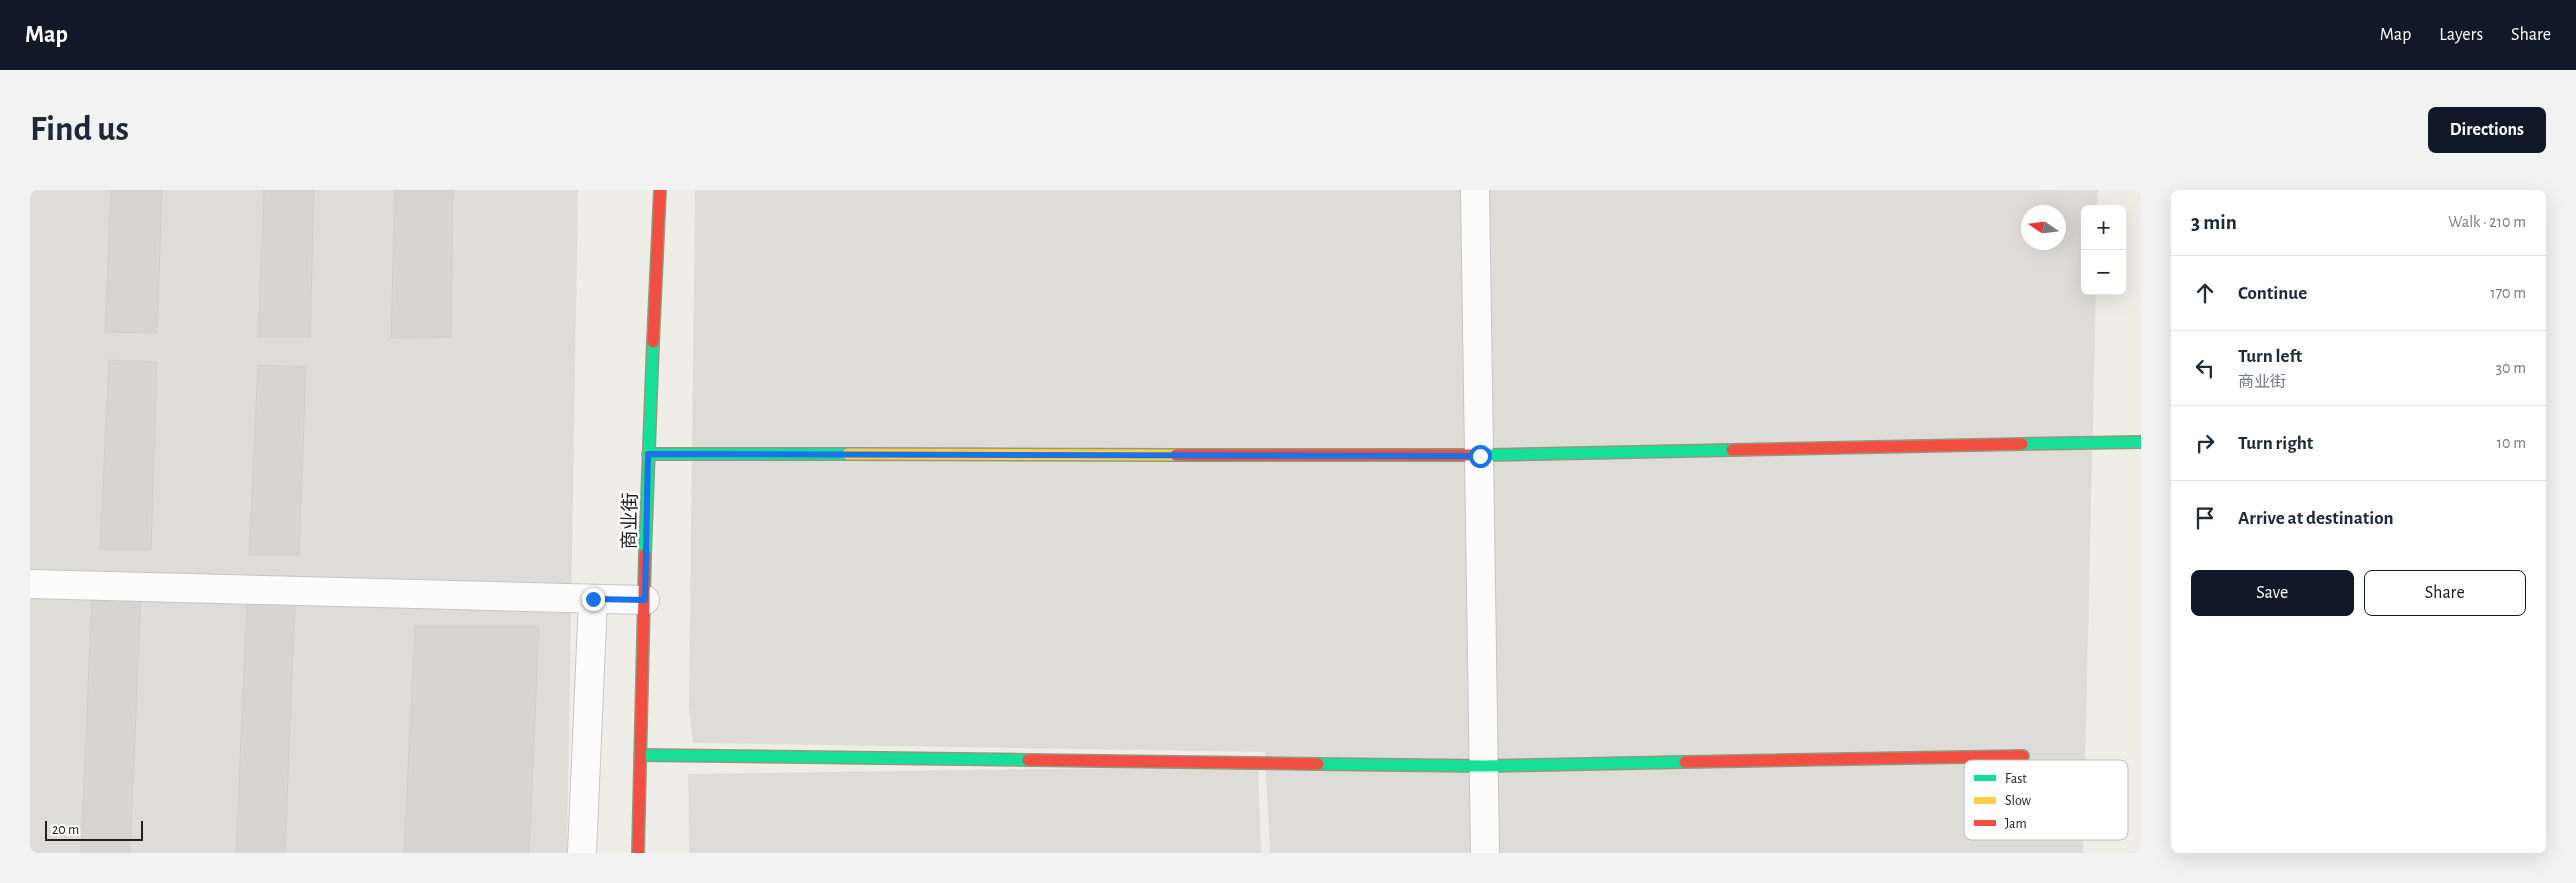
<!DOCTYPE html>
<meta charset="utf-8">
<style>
body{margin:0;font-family:"Alegreya Sans","Noto Sans SC",sans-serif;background:#f2f2f3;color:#1f2937}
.controls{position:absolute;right:15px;top:15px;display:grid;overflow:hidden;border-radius:8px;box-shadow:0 5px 20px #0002}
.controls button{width:45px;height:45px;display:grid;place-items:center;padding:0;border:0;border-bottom:1px solid #e0e1e3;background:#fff;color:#1f2937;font:25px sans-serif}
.compass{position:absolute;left:1991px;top:15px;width:45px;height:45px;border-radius:50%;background:#fff;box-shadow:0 5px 20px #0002;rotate:283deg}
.scale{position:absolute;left:15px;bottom:12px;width:98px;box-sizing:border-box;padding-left:5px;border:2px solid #202020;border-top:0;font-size:14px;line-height:18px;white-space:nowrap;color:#202020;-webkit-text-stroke:4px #fff;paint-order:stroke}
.stop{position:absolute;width:15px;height:15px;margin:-11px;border:4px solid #1a73e8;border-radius:50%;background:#fff}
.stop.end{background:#1a73e8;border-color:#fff;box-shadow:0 1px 5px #0008}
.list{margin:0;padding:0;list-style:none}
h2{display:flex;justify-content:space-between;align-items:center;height:65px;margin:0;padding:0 20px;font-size:21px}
h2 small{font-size:16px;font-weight:400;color:#747a83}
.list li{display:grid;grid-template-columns:32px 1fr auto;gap:15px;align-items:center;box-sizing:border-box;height:75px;padding:0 20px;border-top:1px solid #e0e1e3}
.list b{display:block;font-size:19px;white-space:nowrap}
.list p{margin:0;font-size:16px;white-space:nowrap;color:#747a83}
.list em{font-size:16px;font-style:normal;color:#747a83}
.actions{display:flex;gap:10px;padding:15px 20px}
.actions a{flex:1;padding:11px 0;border:1px solid #111827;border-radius:8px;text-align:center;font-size:18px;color:#111827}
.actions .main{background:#111827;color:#fff}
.icon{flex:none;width:28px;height:28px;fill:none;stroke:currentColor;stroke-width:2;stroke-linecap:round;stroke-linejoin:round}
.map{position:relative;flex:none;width:2111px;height:663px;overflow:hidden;border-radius:8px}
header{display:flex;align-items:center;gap:30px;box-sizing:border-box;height:70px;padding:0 25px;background:#111827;color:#fff}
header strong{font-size:24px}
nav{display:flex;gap:28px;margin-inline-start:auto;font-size:18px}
.intro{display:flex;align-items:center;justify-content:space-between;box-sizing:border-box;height:120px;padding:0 30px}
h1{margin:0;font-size:35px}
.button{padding:12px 22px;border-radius:8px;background:#111827;color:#fff;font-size:18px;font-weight:700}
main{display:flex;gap:30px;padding:0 30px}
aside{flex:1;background:#fff;border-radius:8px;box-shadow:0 5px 20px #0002}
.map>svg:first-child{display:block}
.residential{fill:#dddcd9;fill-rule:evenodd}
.building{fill:#d6d5d1;stroke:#d1cfc9}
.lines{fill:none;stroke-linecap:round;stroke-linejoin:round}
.street-casing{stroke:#c7c6c4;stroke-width:30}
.fast-casing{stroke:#93997f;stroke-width:14}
.slow-casing{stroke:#93997f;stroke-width:14}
.jam-casing{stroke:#93997f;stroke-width:14}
.street{stroke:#fcfcfc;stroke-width:28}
.fast{stroke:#16e098;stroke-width:11}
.slow{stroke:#ffcf43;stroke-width:11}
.jam{stroke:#f24e42;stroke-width:11}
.route{stroke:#1a73e8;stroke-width:6}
.labels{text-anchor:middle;stroke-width:4.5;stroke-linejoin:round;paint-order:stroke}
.street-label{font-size:19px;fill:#202020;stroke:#fff}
.key{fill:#fff;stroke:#bcbcbc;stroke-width:1}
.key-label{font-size:14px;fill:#202020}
</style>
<header>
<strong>Map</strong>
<nav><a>Map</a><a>Layers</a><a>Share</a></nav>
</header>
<div class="intro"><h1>Find us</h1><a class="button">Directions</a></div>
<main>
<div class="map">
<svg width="2111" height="663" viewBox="0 0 2111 663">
<rect width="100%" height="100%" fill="#eeede8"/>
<!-- residential -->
<g class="residential">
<path d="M0 0H548L537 663H0Z"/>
<path d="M665 0H2068L2067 19H2055V101H2066L2053 663H1240L1235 562 663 553 659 517ZM1999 22H2029V52H1999Z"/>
<path d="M1228 576 1231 663H659L658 584Z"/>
</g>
<!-- building -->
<g class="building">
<path d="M81 0H132L127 143 75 142Z"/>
<path d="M234 0H284L280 147H228Z"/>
<path d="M365 0H423L421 147 361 148Z"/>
<path d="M79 170 127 172 121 360H70Z"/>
<path d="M228 175 276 177 269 365H219Z"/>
<path d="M62 404 111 406 100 663H51Z"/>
<path d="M217 409 265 410 255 663H206Z"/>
<path d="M385 436H509L499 663H374Z"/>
</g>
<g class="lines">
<defs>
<g id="street">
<path d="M1445 0 1455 663"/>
<path d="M0 394 615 410"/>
<path d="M552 663 563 409"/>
</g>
<g id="fast">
<path d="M1992 254 2111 252"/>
<path d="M618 264H818"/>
<path d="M1456 265 1702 260"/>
<path d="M615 364 623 152"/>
<path d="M610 565 998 570"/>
<path d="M1288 574 1454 576 1655 572"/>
</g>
<path id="slow" d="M818 264 1146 265"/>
<g id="jam">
<path d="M623 152 630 0"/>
<path d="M1702 260 1992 254"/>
<path d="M1146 265H1456"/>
<path d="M998 570 1288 574"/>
<path d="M1655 572 1993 566"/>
<path d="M608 663 615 364"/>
</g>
</defs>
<!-- street casing -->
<use href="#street" class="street-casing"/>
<!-- fast casing -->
<use href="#fast" class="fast-casing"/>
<!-- slow casing -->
<use href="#slow" class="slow-casing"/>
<!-- jam casing -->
<use href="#jam" class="jam-casing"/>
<!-- street -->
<use href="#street" class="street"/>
<!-- fast -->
<use href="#fast" class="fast"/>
<!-- slow -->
<use href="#slow" class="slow"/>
<!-- jam -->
<use href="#jam" class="jam"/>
</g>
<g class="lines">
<!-- route -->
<path class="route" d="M563 409 615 410 618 264 1450 266"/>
</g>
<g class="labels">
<!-- street labels -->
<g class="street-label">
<text transform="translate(599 331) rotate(-89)" y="7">商业街</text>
</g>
</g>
<!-- legend -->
<rect x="1934" y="570" width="164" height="80" rx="8" class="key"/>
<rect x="1944" y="585" width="22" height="6" fill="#16e098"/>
<rect x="1944" y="607" width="22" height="7" fill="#ffcf43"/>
<rect x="1944" y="630" width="22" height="6" fill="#f24e42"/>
<g class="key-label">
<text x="1975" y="593">Fast</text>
<text x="1975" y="615">Slow</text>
<text x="1975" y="638">Jam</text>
</g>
</svg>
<div class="controls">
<button>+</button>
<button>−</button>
</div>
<svg class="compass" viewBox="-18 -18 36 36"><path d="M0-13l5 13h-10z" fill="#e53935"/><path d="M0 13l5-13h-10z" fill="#747a83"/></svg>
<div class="scale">20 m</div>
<div class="stop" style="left:1450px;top:266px"></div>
<div class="stop end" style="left:563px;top:409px"></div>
</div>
<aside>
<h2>3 min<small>Walk · 210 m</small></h2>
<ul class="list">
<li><svg class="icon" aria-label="ahead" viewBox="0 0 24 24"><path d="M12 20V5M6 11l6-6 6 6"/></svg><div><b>Continue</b></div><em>170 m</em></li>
<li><svg class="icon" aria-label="left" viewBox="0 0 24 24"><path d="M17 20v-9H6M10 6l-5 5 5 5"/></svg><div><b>Turn left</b><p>商业街</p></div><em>30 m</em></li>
<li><svg class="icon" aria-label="right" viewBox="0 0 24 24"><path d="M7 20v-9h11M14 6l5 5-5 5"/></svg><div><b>Turn right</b></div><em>10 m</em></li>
<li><svg class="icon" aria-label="arrive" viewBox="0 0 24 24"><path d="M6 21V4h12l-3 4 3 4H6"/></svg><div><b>Arrive at destination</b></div></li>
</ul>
<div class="actions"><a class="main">Save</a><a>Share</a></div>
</aside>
</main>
